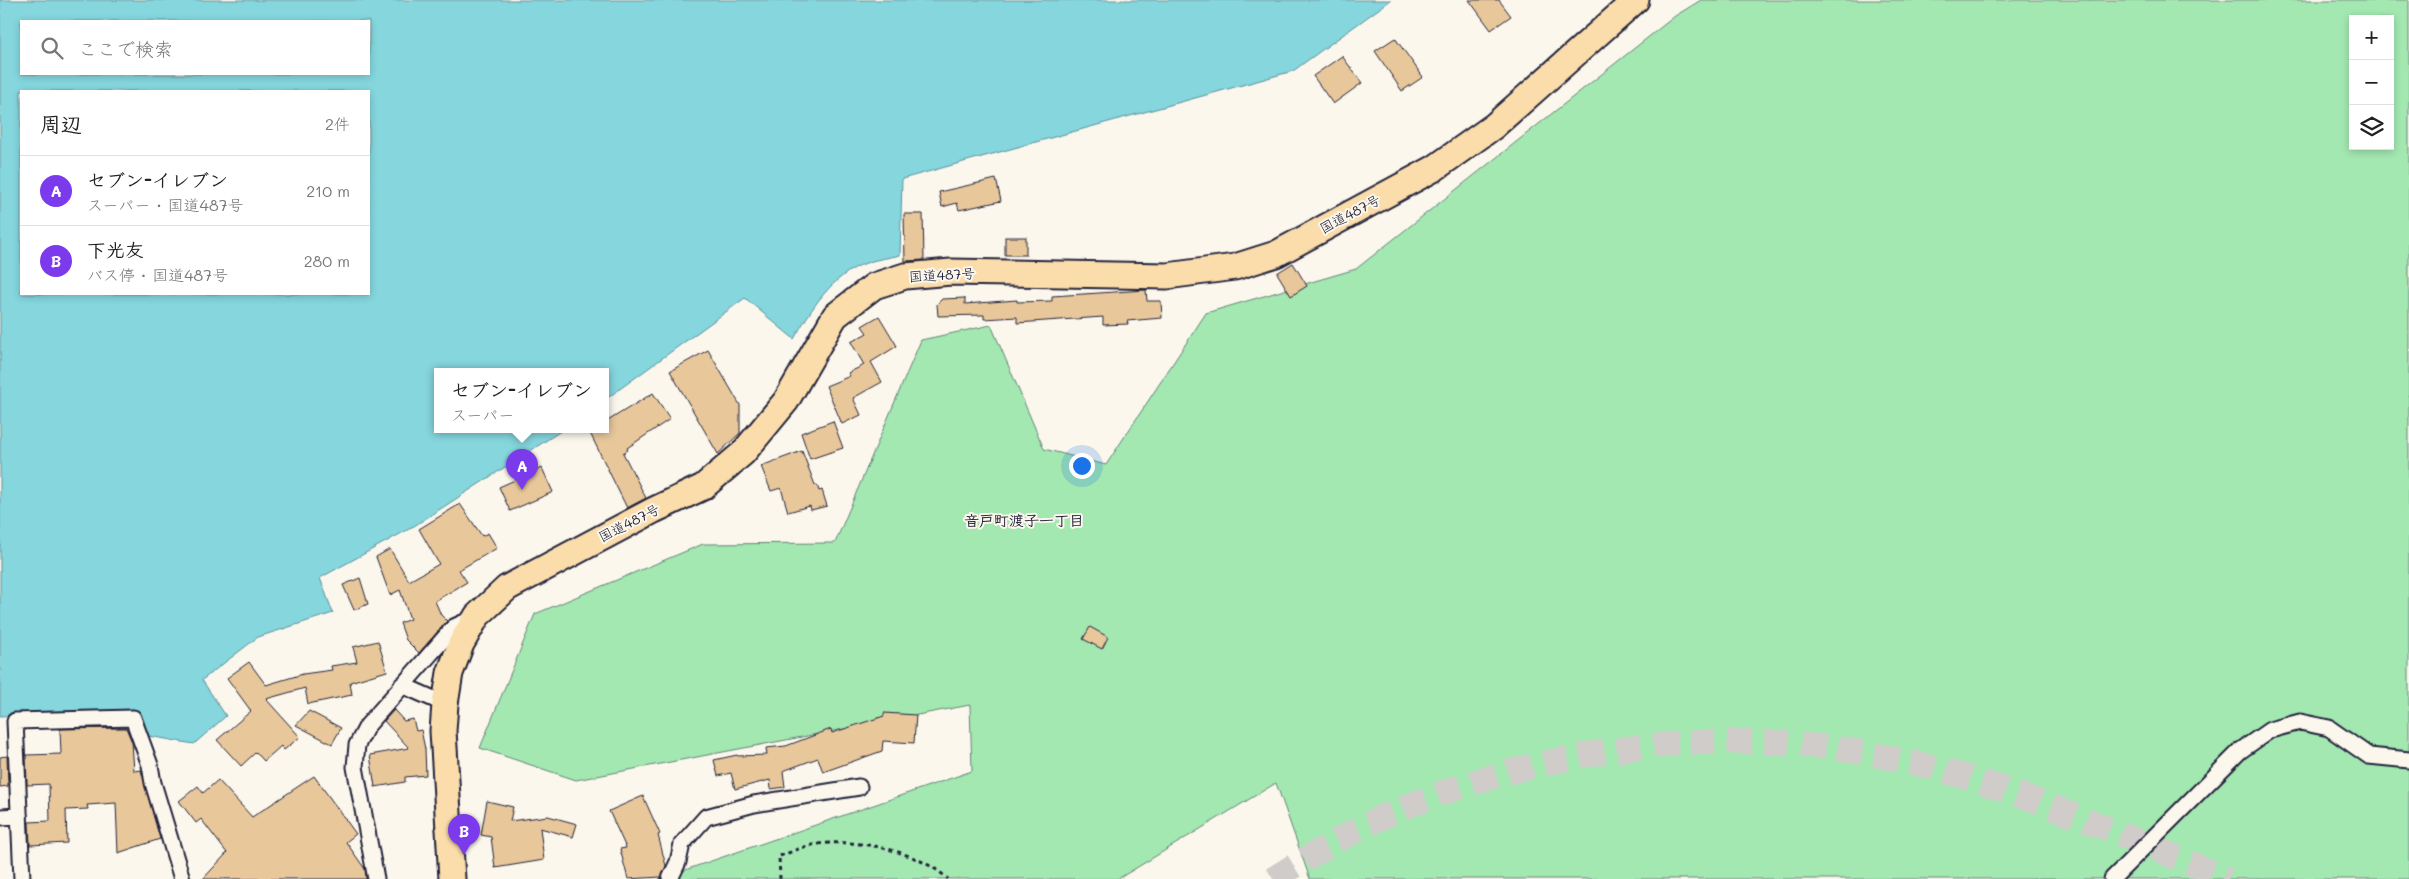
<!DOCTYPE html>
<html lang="ja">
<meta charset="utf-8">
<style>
body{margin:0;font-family:Mali,"Klee One",sans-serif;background:#f6f6f6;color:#222}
.controls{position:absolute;right:15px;top:15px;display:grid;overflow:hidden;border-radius:0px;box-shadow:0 2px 8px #0003}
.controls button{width:45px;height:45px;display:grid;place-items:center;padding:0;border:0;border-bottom:1px solid #e0e0e0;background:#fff;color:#222;font:25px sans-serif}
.you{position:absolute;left:1081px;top:465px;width:18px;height:18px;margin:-12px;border:4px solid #fff;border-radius:50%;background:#1a73e8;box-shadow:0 0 0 8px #1a73e833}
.badge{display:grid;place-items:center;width:32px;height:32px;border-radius:50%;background:#7c3aed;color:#fff;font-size:16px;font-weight:700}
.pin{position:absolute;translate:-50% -41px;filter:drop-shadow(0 1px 2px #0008)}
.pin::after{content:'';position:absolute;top:26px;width:18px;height:15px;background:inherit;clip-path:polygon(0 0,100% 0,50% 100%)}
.popup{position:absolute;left:434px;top:368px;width:175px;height:65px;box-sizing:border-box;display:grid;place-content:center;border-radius:0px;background:#fff;filter:drop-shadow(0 1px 4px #0005);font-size:16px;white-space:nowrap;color:#767676}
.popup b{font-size:19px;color:#222}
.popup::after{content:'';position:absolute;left:50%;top:100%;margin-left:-10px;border:10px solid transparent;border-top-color:#fff}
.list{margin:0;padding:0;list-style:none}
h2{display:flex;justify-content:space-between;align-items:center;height:65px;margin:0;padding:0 20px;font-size:21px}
h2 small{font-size:16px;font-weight:400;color:#767676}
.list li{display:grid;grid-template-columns:32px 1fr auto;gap:15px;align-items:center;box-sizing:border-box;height:70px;padding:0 20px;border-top:1px solid #e0e0e0}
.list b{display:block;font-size:19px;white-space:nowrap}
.list p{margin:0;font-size:16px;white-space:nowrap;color:#767676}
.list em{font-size:16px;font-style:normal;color:#767676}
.icon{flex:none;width:28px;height:28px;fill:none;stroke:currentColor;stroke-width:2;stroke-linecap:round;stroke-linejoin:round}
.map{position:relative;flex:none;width:2409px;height:879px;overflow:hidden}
.search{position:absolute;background:#fff;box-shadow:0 2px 8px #0003;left:20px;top:20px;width:350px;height:55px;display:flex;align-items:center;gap:12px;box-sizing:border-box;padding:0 18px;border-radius:0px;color:#767676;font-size:19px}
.panel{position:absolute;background:#fff;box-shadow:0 2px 8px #0003;left:20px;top:90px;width:350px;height:205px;border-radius:0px}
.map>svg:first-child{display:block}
.green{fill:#a3e7b1;stroke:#628476;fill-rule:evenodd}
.water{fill:#85d6dd;stroke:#5d8e9c;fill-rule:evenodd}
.building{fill:#e8c79a;stroke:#22223b}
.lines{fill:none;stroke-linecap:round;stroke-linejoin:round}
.trunk-tunnel{stroke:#d0ccc9;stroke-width:25;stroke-dasharray:25 12;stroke-linecap:butt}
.minor-casing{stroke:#22223b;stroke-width:19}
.trunk-casing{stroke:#22223b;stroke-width:29}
.path{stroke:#22223b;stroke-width:3;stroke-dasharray:4 4;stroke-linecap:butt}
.minor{stroke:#fbf7ec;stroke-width:15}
.trunk{stroke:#fbddab;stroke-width:25}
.labels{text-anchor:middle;stroke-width:4;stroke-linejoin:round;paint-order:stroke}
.street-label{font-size:14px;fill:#22223b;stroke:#fbf7ec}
.neighbourhood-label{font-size:15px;font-weight:bold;fill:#22223b;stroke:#fbf7ec}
</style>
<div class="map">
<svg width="2409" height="879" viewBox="0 0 2409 879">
<rect width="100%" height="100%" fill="#fbf7ec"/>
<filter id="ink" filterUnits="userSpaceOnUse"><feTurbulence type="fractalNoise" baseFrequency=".02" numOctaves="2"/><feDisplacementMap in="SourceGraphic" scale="10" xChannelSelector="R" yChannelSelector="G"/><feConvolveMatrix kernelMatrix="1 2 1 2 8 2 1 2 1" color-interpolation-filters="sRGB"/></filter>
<g filter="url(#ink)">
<!-- green -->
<path class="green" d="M1701 0H2409V879H1310L1276 783 1118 879H659L972 771 970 705 576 780 480 748 535 614 703 544 835 543 921 340 991 325 1044 449 1106 465 1206 313 1356 269 1675 16ZM2353 19H2390V146H2353Z"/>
<!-- water -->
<path class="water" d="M0 0H1391L1293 71 902 179 900 255C889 258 876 259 866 263 832 275 811 309 794 339L745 298 606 399V371H438V429H564L411 528 320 578 333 613 258 637 202 680 226 716 194 744 143 735 134 709 0 716ZM21 21H369V74H21ZM21 91H369V294H21Z"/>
<!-- building -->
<g class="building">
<path d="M1469 0H1499L1511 16 1491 30Z"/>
<path d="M1395 38 1423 77 1402 91 1375 51Z"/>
<path d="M1342 56 1362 83 1333 104 1313 76Z"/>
<path d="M996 179 1001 201 959 210 957 203 942 207 939 192Z"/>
<path d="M904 214H923L924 260 905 261Z"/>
<rect x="1005" y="237" width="21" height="18"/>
<path d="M1293 263 1307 286 1291 296 1277 273Z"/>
<path d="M1146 290 1147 301H1161L1162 318 1127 321 1128 324 1103 325V317L1017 323V317L984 319V315L938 316 937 304 942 299 965 298V304L1017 300V302L1052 301V296Z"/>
<path d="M879 316 897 346 871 362 882 382 853 398 861 415 842 424 826 386 850 376 848 373 864 365 851 342 867 333 862 326Z"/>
<path d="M708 350 740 405V433L718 454 670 371Z"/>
<path d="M653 393 670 419 627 448 628 450 623 453 646 498 627 508 588 429H606V422Z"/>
<path d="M833 421 843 448 810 459 801 433Z"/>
<path d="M802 451 815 485H817L819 491 822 490 827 506 811 510 810 506 788 512 781 488 771 491 761 466Z"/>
<path d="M542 468 553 492 510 511 499 487Z"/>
<path d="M460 504 482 536 488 533 497 548 459 570 467 582 435 601 441 615 447 621 419 653 406 640 400 623 410 619 400 590 390 595 376 557 390 549 409 581 439 564 419 529Z"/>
<path d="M360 578 368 604 354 610 343 585Z"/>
<path d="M1090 627 1108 637 1102 649 1083 639Z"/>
<path d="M378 641 387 671 350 682 352 695 308 704 305 688 266 699 300 737 284 750 281 746 264 761 256 752 241 766 217 740 251 711 227 678 249 662 266 685 303 674 332 670 331 666 357 662 353 647Z"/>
<path d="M394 710 404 721 413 719 416 731 421 730 425 749 426 775 405 777V782L375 787 370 755 409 748 384 721Z"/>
<path d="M309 711 341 728 332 744 296 725Z"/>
<path d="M884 713 916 715 914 743 883 741 882 751 823 772 818 758 783 771 785 787 771 789 770 780 735 789 731 773 718 776 714 760 737 755 738 756 767 755 766 748 786 746 831 729 832 733 884 716Z"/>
<path d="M126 728 132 742 134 771 141 770 160 839 118 853 116 803 87 805 88 809 66 810 67 843 30 845 29 822 50 821 49 784 27 785 26 755 61 754 60 729Z"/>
<path d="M7 756 8 786 0 787V757Z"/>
<path d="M314 776 356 834 346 842 365 869 366 879H203L227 853 201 819 196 823 179 801 198 786 203 793 218 780 252 817Z"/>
<path d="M643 796 660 834 658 835 666 866 661 877 628 879 620 849 626 848 609 811Z"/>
<path d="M487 801 513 807 510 821 548 816 577 824 573 837 540 828 544 860 495 868 491 837 481 835Z"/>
</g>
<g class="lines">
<!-- trunk-tunnel -->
<path class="trunk-tunnel" d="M1273 879C1315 853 1359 826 1405 807 1561 744 1736 723 1901 760 2014 785 2121 835 2228 879"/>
<defs>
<g id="minor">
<path d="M402 685 445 704"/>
<path d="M0 817 19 816"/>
<path d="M22 879 15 721 133 718 150 765 153 783 182 879"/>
<path d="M376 879 355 767 357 745 367 726 454 627 476 617"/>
<path d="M670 879 678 862 682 844 706 817 754 804 859 787"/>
<path d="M2112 879 2240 751 2270 730 2300 722 2329 728 2369 756 2409 760"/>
</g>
<path id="trunk" d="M452 879 443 731 445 704 450 673 461 644 477 616 507 588 654 510 703 487 743 453 786 401 835 316 874 286 905 276 951 272 1167 276 1235 267 1276 254 1435 168 1494 126 1636 0"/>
</defs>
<!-- minor casing -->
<use href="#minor" class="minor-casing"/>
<!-- trunk casing -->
<use href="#trunk" class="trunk-casing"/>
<!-- path -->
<path class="path" d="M780 879 779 856C790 853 801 847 812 845 853 837 917 850 948 879"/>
<!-- minor -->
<use href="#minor" class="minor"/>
<!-- trunk -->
<use href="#trunk" class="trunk"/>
</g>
</g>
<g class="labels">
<!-- street labels -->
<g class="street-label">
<text transform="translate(1350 214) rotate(-28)" y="5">国道487号</text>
<text transform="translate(942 275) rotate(-3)" y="5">国道487号</text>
<text transform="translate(629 523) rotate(-27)" y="5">国道487号</text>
</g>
<!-- neighbourhood labels -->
<g class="neighbourhood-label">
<text x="1024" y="526">音戸町渡子一丁目</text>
</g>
</g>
</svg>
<div class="controls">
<button>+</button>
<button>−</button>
<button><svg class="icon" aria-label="layers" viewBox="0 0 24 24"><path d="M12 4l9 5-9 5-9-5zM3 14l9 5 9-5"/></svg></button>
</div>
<div class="you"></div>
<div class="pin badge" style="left:522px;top:490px">A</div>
<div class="popup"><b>セブン-イレブン</b>スーパー</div>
<div class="pin badge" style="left:464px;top:855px">B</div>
<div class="search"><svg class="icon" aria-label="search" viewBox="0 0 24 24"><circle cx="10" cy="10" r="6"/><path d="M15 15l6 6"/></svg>ここで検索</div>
<section class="panel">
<h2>周辺<small>2件</small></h2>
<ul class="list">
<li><span class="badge">A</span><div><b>セブン-イレブン</b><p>スーパー · 国道487号</p></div><em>210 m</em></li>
<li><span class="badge">B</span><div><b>下光友</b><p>バス停 · 国道487号</p></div><em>280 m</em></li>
</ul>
</section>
</div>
